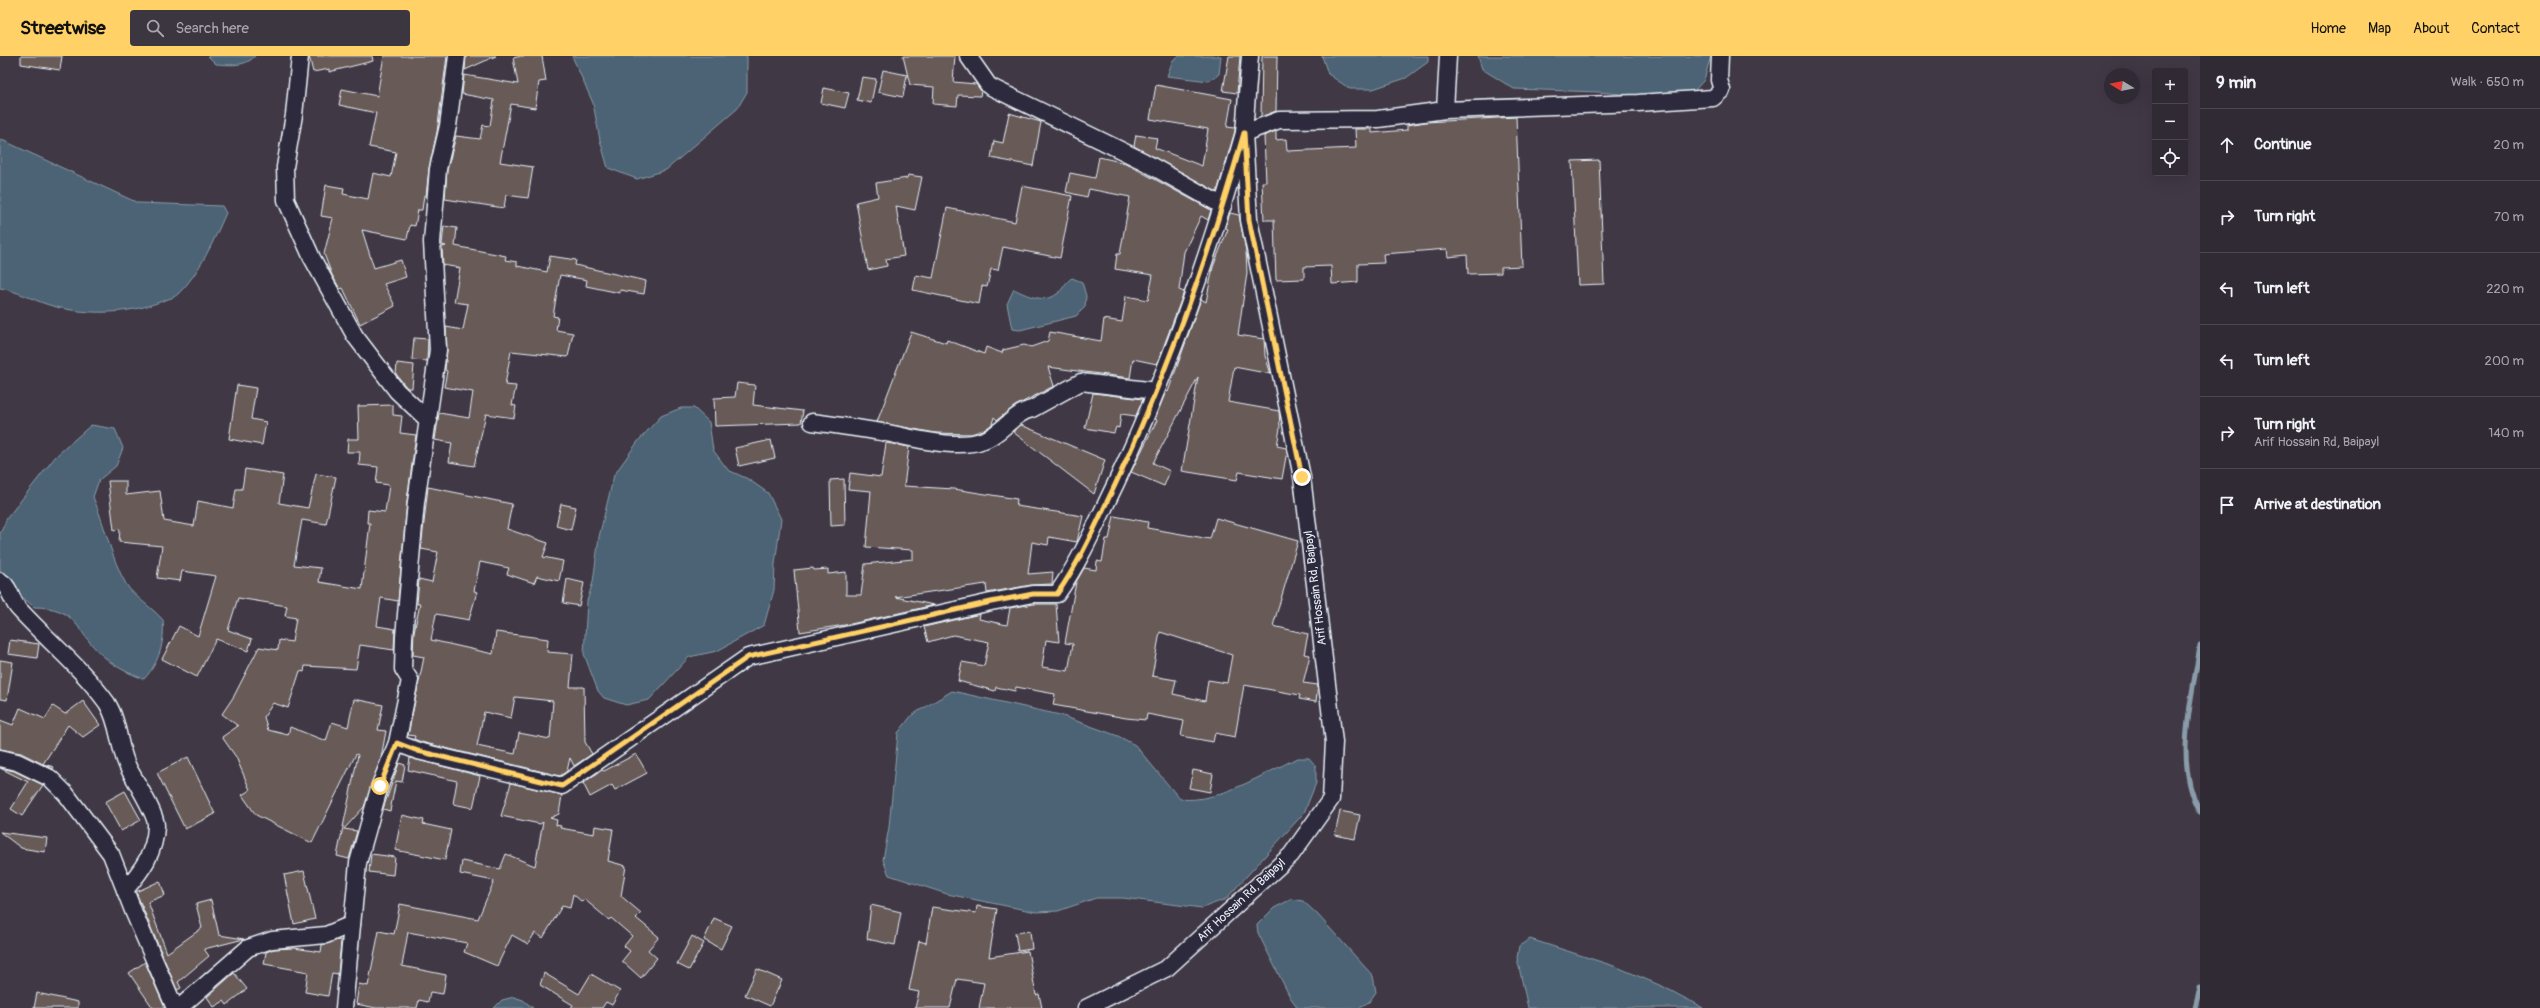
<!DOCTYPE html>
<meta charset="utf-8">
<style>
body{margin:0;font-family:Pangolin,sans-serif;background:#3c3640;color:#f1f3f6}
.controls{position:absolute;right:12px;top:12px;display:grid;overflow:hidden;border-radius:4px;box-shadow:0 4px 16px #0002}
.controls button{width:36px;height:36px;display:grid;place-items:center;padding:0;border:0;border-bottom:1px solid #4b464f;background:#302a34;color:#f1f3f6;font:20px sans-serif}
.compass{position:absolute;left:2104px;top:12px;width:36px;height:36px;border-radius:50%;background:#302a34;box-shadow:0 4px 16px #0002;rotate:280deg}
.stop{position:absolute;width:12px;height:12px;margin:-9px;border:3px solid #ffd166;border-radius:50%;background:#fff}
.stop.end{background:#ffd166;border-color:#fff;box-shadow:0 1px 4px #0008}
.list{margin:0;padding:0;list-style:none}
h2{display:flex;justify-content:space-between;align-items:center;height:52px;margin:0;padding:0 16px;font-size:17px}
h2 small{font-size:13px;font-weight:400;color:#a8a7ac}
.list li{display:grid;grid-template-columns:26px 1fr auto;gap:12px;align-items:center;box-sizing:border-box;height:72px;padding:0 16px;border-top:1px solid #4b464f}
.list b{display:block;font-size:15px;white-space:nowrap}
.list p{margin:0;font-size:13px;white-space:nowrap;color:#a8a7ac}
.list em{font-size:13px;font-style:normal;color:#a8a7ac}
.icon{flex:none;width:22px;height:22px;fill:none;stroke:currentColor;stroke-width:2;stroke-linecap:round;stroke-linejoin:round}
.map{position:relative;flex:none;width:2200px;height:952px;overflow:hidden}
header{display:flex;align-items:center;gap:24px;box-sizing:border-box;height:56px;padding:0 20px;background:#ffd166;color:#111}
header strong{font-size:19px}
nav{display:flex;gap:22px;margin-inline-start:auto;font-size:14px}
.search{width:280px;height:36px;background:#3c3640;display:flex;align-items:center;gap:10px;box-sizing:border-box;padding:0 14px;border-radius:4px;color:#a8a7ac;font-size:15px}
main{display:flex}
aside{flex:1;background:#302a34}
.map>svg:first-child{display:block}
.water{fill:#4b6374;stroke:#8a9ca9}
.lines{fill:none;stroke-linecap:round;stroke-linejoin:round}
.stream{stroke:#8a9ca9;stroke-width:5}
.building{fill:#685a57;stroke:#e8f1f8;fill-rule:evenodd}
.street-casing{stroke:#e8f1f8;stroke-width:19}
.street{stroke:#2f2a3d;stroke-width:16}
.route{stroke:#ffd166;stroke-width:5}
.labels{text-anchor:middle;stroke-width:3;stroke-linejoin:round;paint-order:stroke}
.street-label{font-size:12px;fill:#e8f1f8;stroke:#2f2a3d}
</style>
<header>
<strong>Streetwise</strong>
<div class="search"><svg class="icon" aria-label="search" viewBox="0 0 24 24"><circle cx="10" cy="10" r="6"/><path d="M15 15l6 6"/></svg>Search here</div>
<nav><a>Home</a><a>Map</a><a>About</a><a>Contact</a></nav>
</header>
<main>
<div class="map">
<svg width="2200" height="952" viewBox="0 0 2200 952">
<rect width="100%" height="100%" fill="#403845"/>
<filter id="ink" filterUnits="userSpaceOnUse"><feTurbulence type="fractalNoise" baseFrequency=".025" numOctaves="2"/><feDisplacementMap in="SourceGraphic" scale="8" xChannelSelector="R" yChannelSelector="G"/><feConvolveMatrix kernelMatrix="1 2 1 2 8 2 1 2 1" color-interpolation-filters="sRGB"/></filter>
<g filter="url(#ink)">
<!-- water -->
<g class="water">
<path d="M208 0H255C245 11 230 9 216 8Z"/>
<path d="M572 0H747V36L737 53 666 114 637 123 608 112 600 84 593 47Z"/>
<path d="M1179 0H1221L1219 18 1209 25 1167 20 1173 4Z"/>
<path d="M1322 0H1428V6L1406 22 1373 33H1350L1328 18Z"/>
<path d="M1478 0H1711L1704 24 1694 35 1643 40 1598 36 1514 33 1482 13Z"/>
<path d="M0 83 138 147 222 150 226 157C214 184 200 217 178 238 175 241 169 243 165 244 129 259 83 260 46 248 29 242 19 236 0 232Z"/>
<path d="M1072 222 1082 226 1086 240 1085 251 1076 260 1020 274 1012 273 1007 248 1014 233C1026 239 1044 248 1057 238 1063 234 1065 226 1072 222Z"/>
<path d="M681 352H694L709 366 713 394 728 414 748 423 768 437 781 463 775 508 774 534 764 569 717 595 689 601 649 644 626 649 604 642 598 635 584 598 587 545 593 526 599 481 614 419 639 384 661 360Z"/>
<path d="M91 369 115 373 123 392 116 410 99 424 93 441C105 469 111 502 126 528 133 540 153 552 163 564 165 586 159 607 144 623 128 617 115 611 103 600 74 575 79 551 34 551L20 539 0 513V478L7 462 56 400Z"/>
<path d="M952 635 1060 659 1118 680 1135 689 1180 743C1217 748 1264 717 1298 702H1309L1316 710V727L1304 757 1226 843 1202 852 1123 842H1096L1058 855 1036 856 947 838 889 819 883 804 889 771 898 677 912 659Z"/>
<path d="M1292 843 1303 845 1318 859 1373 920 1376 936 1369 946 1358 952H1298L1290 941 1258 877 1257 869 1274 852Z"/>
<path d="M1530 883 1617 911 1664 931 1703 952H1528L1517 902 1519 890Z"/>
<path d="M514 941 523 944 533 952H494L502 944Z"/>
</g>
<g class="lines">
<!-- stream -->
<g class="stream">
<path d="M2200 590C2192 643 2173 706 2200 756"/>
<path d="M2195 952 2200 932"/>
</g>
</g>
<!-- building -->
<g class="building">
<path d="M21 0H62L60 14 21 8Z"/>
<path d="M309 0H372L373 5 329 16V13L313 16Z"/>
<path d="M384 0H447L437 76 429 112 426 140 424 139 422 154H418L415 170 410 169 407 183 362 174 374 212 401 204 406 221 384 228 395 250 360 268 343 232 340 233 332 219 324 198 333 162 321 160 326 129 344 132 343 138 368 143 373 117 391 121 396 96 369 91 376 57 339 49 342 33 377 40Z"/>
<path d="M466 0H496L465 14Z"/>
<path d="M521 0H542L546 25 539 26 535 52 511 48 500 106 533 111 528 142 506 139 504 152 445 143 447 114 456 80 480 83 483 69 490 70 494 44 462 38 464 19 518 28 513 2Z"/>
<path d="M903 0H955L953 26 976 28 981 35 980 40 958 39 957 50 933 48 934 31 910 29Z"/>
<path d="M1229 0H1240L1237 37 1223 35Z"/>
<path d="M1262 0H1277L1276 55 1261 61Z"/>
<path d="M883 14 907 19 903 41 878 36Z"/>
<path d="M862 21 876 23 871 47 857 44Z"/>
<path d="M1156 29 1232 43 1227 71 1235 72V75L1217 136 1134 90 1136 79 1157 82 1155 92 1202 110 1208 73 1150 63Z"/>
<path d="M824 32 849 37 845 52 821 47Z"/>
<path d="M1009 57 1041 66 1033 110 991 102 994 85 1003 87Z"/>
<path d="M1516 61 1522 210 1501 211V217L1468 218 1467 199 1448 201 1447 193 1383 198 1384 207 1358 208V226L1332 228 1331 210 1304 211V223L1276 224 1274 164H1264L1262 126H1266L1264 80 1276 75V84L1286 83 1287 95 1356 92 1355 73H1372V77L1407 74V69L1426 66Z"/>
<path d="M1099 101 1125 107 1211 154 1208 164 1201 160 1184 196 1179 234 1184 236 1157 308 1133 303 1130 322 1048 311 1054 330 1015 350 997 364 994 361 992 368 986 373 971 378 935 377 877 366 911 276 946 287 947 284 984 298 986 291 1002 297 1003 294 1024 289 1031 291 1048 285 1050 276 1101 285 1104 263 1122 266 1126 240 1148 244 1153 219 1115 213 1117 198H1120L1130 141 1089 133 1087 141 1066 136 1070 117 1095 122Z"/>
<path d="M1599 104 1604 228 1578 229 1572 105Z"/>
<path d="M908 119 922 121 915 154 896 150 904 200 886 203 887 210 868 214 856 146 878 141 876 127 907 122Z"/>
<path d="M1022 130 1072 140 1060 202 1003 191 998 214 991 213 987 231 982 230 979 248 913 234 916 219 933 222 947 152 1015 166Z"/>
<path d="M1230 157 1239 159 1246 195 1247 217 1238 279 1264 283 1265 300 1271 318 1234 311 1228 346 1279 355 1280 372 1277 390 1286 392 1287 395 1282 423 1239 416 1237 424 1182 415 1198 321 1153 407 1170 415 1164 430 1131 416 1157 364 1155 363 1166 335 1168 336 1201 243 1206 246 1213 211 1228 173 1225 172Z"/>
<path d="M444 170 457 172 455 190 506 200 505 204 517 206V210L547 216 550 200 576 204 575 209 646 225 644 238 620 234V237L586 230 587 224 560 219 553 260 558 261 556 274 573 277 568 301 511 295 505 329 516 330 512 349 516 350 514 362 486 358 474 410 449 406 452 387 435 384 439 357 469 362 473 336 444 331 447 315 445 314 447 294 446 271 463 274 468 248 454 246 460 212 443 209 442 191 446 190 442 189Z"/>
<path d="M414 282 428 283 427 305 412 304Z"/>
<path d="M397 307 414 309 412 332H407L396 318Z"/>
<path d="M737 327 755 329 753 349 803 355 801 367 715 370 714 342 735 341Z"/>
<path d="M237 329 256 332 251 363 266 366 262 389 229 383Z"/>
<path d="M1093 337 1143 343 1136 360 1121 358 1119 372 1116 371 1114 377 1085 372Z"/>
<path d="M393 349V359L402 360 400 377 416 379 407 445 398 545 381 542 377 570 395 573 394 594 360 589 356 613 305 610 304 616 300 615 288 652 273 647 264 661 268 674 288 679 290 671 326 685 332 666 348 671 354 643 383 649 378 674 386 675 381 702 364 751 344 773 357 775 349 803 337 800 358 699 356 698 312 787 256 759 242 739 250 734 236 701 222 681 238 670 222 658 234 640 259 591 278 594 279 584 292 586 296 562 285 560 287 550 238 542 228 574 252 583 248 595 216 583 197 621 162 603 179 570 198 580 216 520 182 515 180 525 157 522 162 490 119 486 120 473 114 474 108 425H126V439L160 435 164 465 194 470 198 445 233 452 236 433H242L245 413 283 419 279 447 308 452 316 418 336 421 326 468 302 464 294 509 321 512 319 526 362 533 370 467H367L368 454 385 456 389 429 376 427 378 411 359 409 360 396H347L348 383H359L358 350Z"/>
<path d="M1021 369 1105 404 1094 438 1013 376Z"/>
<path d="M771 384 775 402 739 410 735 392Z"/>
<path d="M886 387 909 391 904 430 954 433 1017 443 1016 450 1083 460 1077 486 1049 481 1048 489 1032 486 1028 518 1053 516 1052 528 1031 529 987 537 986 528 895 541 934 549 851 568 800 576 794 514 813 512 814 514 828 513V518L846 516V539H861L865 508 913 503V494L866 491 871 435 848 433 850 417 881 421Z"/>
<path d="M844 423 845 469 831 470 830 424Z"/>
<path d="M428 431 512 448 507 473 548 487 543 501 563 505 559 525 537 520 534 527 507 518 509 512 480 506 474 535 477 536 469 564 436 558 431 584 493 598 496 576 548 583 547 596 573 598 570 631H584L585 686 592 698 574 710 570 702 567 715 560 720 421 686 414 683 415 680 408 679 424 601 413 599 414 576 420 548H417L419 523 432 526 438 496 421 493ZM515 641 553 645 550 683 519 677 515 698 477 690 484 656 511 662Z"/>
<path d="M561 448 576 451 571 474 556 470Z"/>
<path d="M1114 460 1148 466 1147 472 1210 483 1216 462 1298 485 1273 570 1308 578 1304 598 1310 599 1303 627 1318 629 1316 646 1299 643 1300 639 1244 629 1235 681 1215 677 1213 686 1181 680 1184 665 1147 658 1146 664 1126 662 1053 649 1055 638 1016 631 1015 635 996 631 995 635 958 625 962 606 984 610 989 586 953 579 928 586 924 571 980 558 979 563 1007 569 1010 552 1034 548H1056L1059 586 1046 584 1042 611 1068 615 1073 588 1065 587 1076 526 1084 512 1096 514 1097 505 1102 506 1106 483H1109ZM1160 576 1232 599 1227 627 1208 624 1205 645 1173 638 1176 624 1152 620Z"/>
<path d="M567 523 584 527 579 550 563 547Z"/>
<path d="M10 584 39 588 37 602 8 598Z"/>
<path d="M0 604 13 606 7 644 0 643Z"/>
<path d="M83 645 100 669 83 681 68 669 43 708 54 711 53 713 21 697 0 693V664L13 669 20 652 45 663 53 650 65 658Z"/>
<path d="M636 698 647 717 615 734 612 729 590 741 583 727 602 714 604 715Z"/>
<path d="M188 701 215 758 185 773 157 717Z"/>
<path d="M410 702 480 720 473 752 453 748 457 725 408 714Z"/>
<path d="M399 707 405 709 402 726 396 725 390 755 383 753Z"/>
<path d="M0 712 14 715 43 729 22 760 11 753 28 726Z"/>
<path d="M1193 714 1213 718 1210 736 1189 732Z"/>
<path d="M511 727 562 739 559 758 550 762 557 764 556 769 561 770 560 772 594 778 595 770 613 773 608 805 626 810 621 840 641 857 636 862 659 881 648 894 657 902 641 922 622 905 630 895 624 890 632 880 611 862 609 864 584 843 582 846 573 838 570 852 562 850 543 882 535 877 528 888 512 879 497 910 464 896 467 887 408 876 402 910 446 919 443 938 430 936 428 946 419 944 417 952H376L356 948 359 928 368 930 379 875 394 878 400 848 478 863 494 825 460 818 462 805 500 813 506 798 535 810 543 766 540 768 501 760Z"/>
<path d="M125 735 141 764 121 775 105 746Z"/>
<path d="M1340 755 1360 759 1355 783 1335 779Z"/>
<path d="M402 759 424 764 423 768 451 774 445 804 395 794Z"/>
<path d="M0 776 47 782 45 796 21 792Z"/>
<path d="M371 798 395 801 393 819 369 816Z"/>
<path d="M304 815 315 863 294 868 284 819Z"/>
<path d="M160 825 165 839 148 846 167 897 202 872 196 848 211 844 219 879 244 883 204 893 209 900 178 926 181 932 177 934 136 836Z"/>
<path d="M871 849 901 856 895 889 867 883Z"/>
<path d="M977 850 997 853 989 901 1028 895 1036 939 1039 938 1042 952H979L984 927 957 923 950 952H915L919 936 909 934 919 885 926 887 932 851 976 857Z"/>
<path d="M714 862 732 870 721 893 704 884Z"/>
<path d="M1030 875 1032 893 1018 895 1015 877Z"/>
<path d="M692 880 704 887 689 914 677 908Z"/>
<path d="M338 884 341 885 338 918 332 917 328 940 305 936 308 916 264 908 266 896 274 893 294 892 321 896 322 889Z"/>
<path d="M145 906 165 952H153L129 917Z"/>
<path d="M757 913 782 924 770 950 745 939Z"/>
<path d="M234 917 247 933 227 949 224 945 214 951 207 941Z"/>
<path d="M544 917 579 938 591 918 620 935 612 949 606 946 602 952H571L573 949 540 929Z"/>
<path d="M37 937 78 946V952H34Z"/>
</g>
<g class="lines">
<defs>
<g id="street">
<path d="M300 0 294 59 285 111 286 144 312 202 355 280 397 335 429 365"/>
<path d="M968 0 989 30 1143 105 1223 150"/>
<path d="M1445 54 1448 0"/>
<path d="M812 366C835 369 858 372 881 376 911 381 956 395 984 384 1003 377 1013 357 1032 353L1081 326 1156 335"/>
<path d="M0 525C10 530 11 544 18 552 47 584 82 612 107 647 120 667 118 693 129 713 135 724 157 760 156 770 155 797 142 814 125 834"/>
<path d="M397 687 418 695 562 730 748 601 991 546 1033 538H1057C1081 504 1097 466 1115 429 1169 315 1210 197 1244 77L1279 64 1378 63 1445 54 1638 47 1713 42 1722 34 1719 24 1720 0"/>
<path d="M0 702 17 706 50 722 66 738 111 798 134 857 175 952"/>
<path d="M179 952 248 892 272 884 326 879 352 868"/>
<path d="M344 952 358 807 380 729 397 687 410 624 403 613 404 581 416 446 438 294 432 186 438 113 448 70 457 0"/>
<path d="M1086 952 1167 912 1291 799 1331 743 1334 686 1302 421 1249 164 1244 77 1250 0"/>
</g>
</defs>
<!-- street casing -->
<use href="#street" class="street-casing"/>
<!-- street -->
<use href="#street" class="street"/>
</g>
</g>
<g class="lines" filter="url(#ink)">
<!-- route -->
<path class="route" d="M380 730 397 687 418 695 562 730 748 601 991 546 1033 538H1057C1081 504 1097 466 1115 429 1168 315 1210 197 1244 77L1249 164 1302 421"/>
</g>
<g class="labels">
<!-- street labels -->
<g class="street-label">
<text transform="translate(1315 532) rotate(-97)" y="4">Arif Hossain Rd, Baipayl</text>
<text transform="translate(1241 844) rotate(-43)" y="4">Arif Hossain Rd, Baipayl</text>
</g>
</g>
</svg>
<div class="controls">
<button>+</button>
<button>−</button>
<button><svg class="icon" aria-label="locate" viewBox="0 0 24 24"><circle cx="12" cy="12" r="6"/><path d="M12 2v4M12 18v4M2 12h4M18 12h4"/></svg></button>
</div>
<svg class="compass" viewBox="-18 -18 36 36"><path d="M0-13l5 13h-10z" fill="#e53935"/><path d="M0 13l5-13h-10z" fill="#a8a7ac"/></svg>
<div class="stop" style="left:380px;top:730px"></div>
<div class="stop end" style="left:1302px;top:421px"></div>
</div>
<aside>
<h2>9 min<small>Walk · 650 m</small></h2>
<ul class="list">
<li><svg class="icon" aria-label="ahead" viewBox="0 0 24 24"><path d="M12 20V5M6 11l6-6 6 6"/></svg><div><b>Continue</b></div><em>20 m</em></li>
<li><svg class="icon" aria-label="right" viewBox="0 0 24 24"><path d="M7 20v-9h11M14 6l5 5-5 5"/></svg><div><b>Turn right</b></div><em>70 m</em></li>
<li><svg class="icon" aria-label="left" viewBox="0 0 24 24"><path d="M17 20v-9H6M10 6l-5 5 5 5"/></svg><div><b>Turn left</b></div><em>220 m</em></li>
<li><svg class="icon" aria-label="left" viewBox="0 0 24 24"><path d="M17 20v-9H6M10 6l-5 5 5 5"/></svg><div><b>Turn left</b></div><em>200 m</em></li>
<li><svg class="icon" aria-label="right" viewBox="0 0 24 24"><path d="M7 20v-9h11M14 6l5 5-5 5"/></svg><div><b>Turn right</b><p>Arif Hossain Rd, Baipayl</p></div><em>140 m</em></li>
<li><svg class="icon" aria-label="arrive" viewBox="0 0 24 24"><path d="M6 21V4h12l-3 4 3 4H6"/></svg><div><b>Arrive at destination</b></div></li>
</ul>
</aside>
</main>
